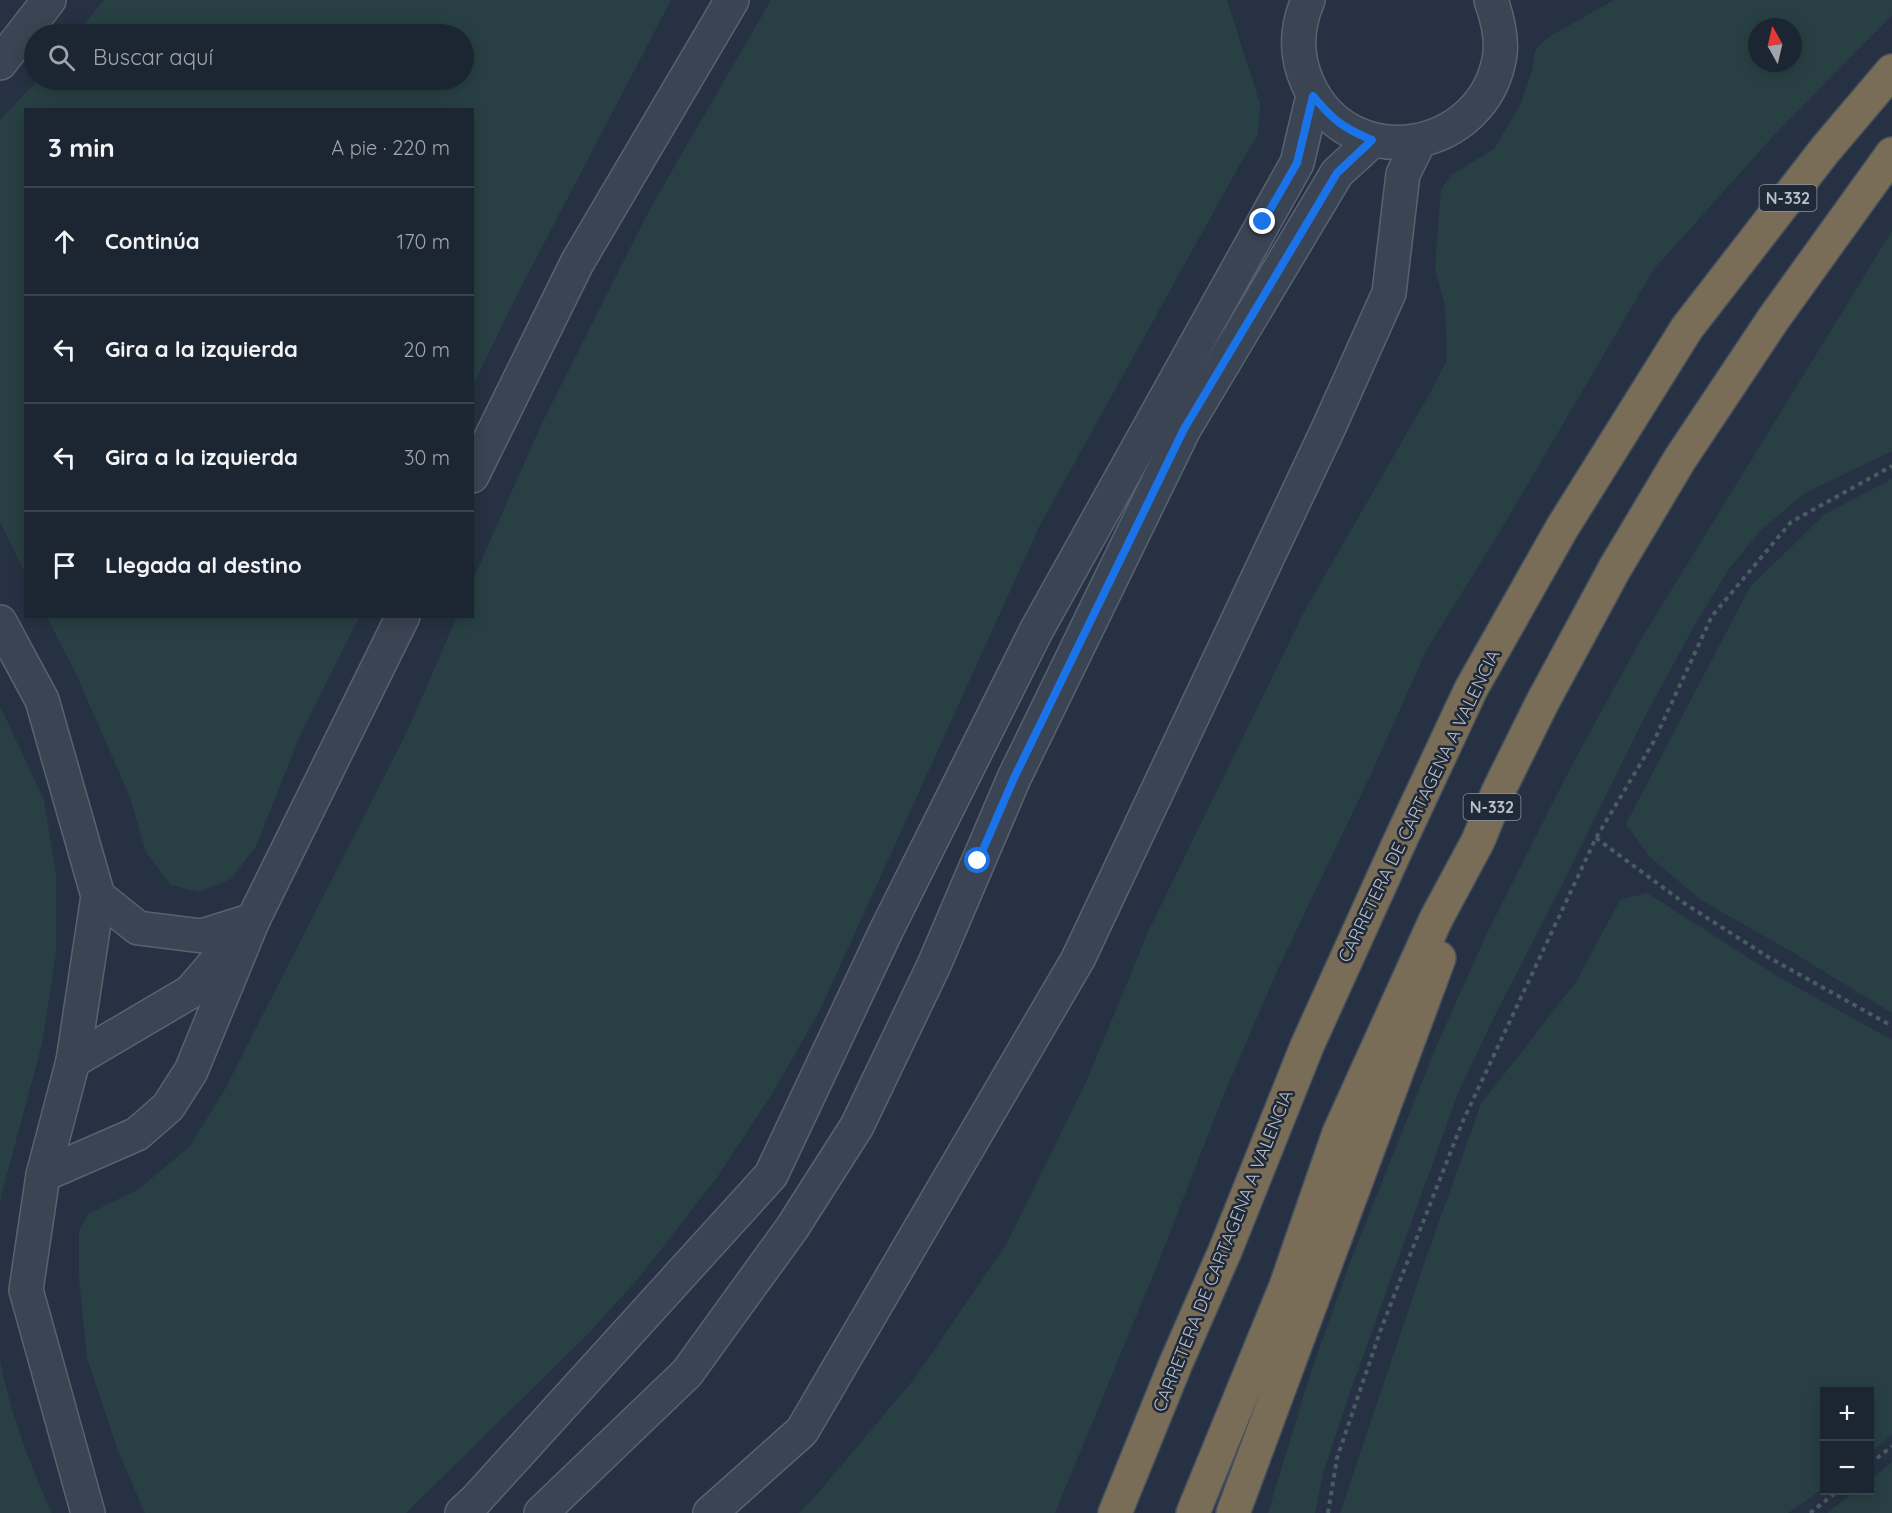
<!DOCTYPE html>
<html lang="es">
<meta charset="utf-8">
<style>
body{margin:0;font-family:Quicksand,sans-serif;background:#252e3a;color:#f1f3f6}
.controls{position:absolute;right:18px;bottom:18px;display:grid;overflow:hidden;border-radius:0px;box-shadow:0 3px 15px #0003}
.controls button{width:54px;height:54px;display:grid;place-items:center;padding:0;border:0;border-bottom:2px solid #3a434d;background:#1c2632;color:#f1f3f6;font:30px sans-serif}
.compass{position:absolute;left:1748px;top:18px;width:54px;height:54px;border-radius:50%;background:#1c2632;box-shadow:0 3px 15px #0003;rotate:352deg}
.stop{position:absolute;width:18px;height:18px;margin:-14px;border:4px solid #1a73e8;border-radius:50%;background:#fff}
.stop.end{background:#1a73e8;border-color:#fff;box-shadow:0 2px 6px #0008}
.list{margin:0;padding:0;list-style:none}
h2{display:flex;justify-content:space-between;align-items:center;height:78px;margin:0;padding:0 24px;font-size:26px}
h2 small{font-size:20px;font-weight:400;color:#a0a5ac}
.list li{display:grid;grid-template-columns:39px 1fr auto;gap:18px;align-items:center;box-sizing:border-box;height:108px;padding:0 24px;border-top:2px solid #3a434d}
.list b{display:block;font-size:22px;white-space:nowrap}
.list em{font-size:20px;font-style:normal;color:#a0a5ac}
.icon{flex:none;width:33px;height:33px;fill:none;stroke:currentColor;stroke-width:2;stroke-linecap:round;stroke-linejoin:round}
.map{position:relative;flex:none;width:1892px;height:1513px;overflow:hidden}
.search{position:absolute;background:#1c2632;box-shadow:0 3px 15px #0003;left:24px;top:24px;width:450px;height:66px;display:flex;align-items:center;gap:15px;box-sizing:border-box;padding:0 21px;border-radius:33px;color:#a0a5ac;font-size:22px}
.panel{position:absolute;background:#1c2632;box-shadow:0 3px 15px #0003;left:24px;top:108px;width:450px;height:510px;border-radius:0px}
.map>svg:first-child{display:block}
.green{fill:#284044;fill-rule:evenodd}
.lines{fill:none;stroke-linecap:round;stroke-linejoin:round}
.minor-casing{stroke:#596270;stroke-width:36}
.highway-casing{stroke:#454f5d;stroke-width:36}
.path{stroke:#475d61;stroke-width:4;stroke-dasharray:4.5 4.5;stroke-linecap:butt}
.minor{stroke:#3b4453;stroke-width:33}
.highway{stroke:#796d58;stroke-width:33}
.route{stroke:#1a73e8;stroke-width:8}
.labels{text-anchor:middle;stroke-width:5;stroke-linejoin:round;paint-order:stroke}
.shield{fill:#1f2938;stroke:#8a92a0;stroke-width:1.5}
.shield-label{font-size:16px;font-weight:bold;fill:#b8bfcd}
.street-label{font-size:18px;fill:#b8bfcd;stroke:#1f2938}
</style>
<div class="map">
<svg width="1892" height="1513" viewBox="0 0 1892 1513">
<rect width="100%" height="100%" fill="#263243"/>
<!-- green -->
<g class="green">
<path d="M104 0H671L518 293 473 385 472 110H26L25 573 0 522V120L38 80H464V34H76Z"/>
<path d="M771 0H1227L1260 104 1258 135 1239 166 1040 525 820 1010 775 1089 718 1176 642 1274 587 1335 406 1513H145L118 1451 87 1358 79 1278V1231L88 1214 139 1189 190 1146 225 1089 405 736 457 617 472 616 473 580 542 423 651 207Z"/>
<path d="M1614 0H1892V15L1775 134 1654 269 1502 528 1427 649 1370 776 1277 971 1222 1099 1160 1258 1055 1513H799L819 1492 915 1378 1007 1243 1086 1082 1149 930 1305 610 1430 393 1447 360 1445 306 1435 269 1441 189 1451 175 1494 149 1521 104 1532 71 1535 51 1547 38ZM1757 27H1793V63H1757Z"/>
<path d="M1892 231V451L1803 494 1761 530 1729 569 1693 628 1640 726 1564 881 1494 1017 1458 1093 1350 1392 1323 1474 1315 1513H1268L1310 1375 1352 1257 1436 1047 1487 933 1572 765 1640 641Z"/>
<path d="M1892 479V1013L1799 956 1701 900 1649 856 1626 824 1750 587 1825 514Z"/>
<path d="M47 617H359L298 740 256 846 231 879 199 892 171 885 146 853 130 797 76 674Z"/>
<path d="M0 706 44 800 56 875V953L42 1044 1 1196 0 1208Z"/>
<path d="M1647 893 1780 978 1892 1040V1434L1870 1454V1392H1824V1488L1788 1513H1340L1425 1261 1481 1104 1576 982 1620 900Z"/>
<path d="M0 1361C11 1414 29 1464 52 1513H0Z"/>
<path d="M1892 1462V1513H1827L1856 1491 1870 1490V1480Z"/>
</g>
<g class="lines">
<defs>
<g id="minor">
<path d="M1308 0C1296 28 1295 56 1308 84 1350 177 1486 153 1500 54 1502 36 1497 17 1491 0"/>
<path d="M0 63 49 0"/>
<path d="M472 476 577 263 732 0"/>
<path d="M0 622 42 700 98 896 73 1061 43 1175 26 1290 88 1513"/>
<path d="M98 896 138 928 202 936 253 920"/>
<path d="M73 1061 190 992 236 939"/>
<path d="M43 1175 137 1134 168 1107 191 1071 253 920 403 616"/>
<path d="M462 1513 476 1500 771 1175 886 931 1036 631 1297 163 1313 96"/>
<path d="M541 1513 687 1373 792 1228 857 1126 934 965 1014 778 1184 429 1337 173 1373 140"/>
<path d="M710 1513 802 1431 1078 959 1329 427 1389 293 1403 174 1419 142"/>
</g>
<g id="highway">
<path d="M1115 1513 1176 1363 1225 1251 1307 1046 1399 843 1471 689 1562 528 1687 328 1825 150 1892 71"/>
<path d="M1193 1513 1286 1286 1339 1133 1436 919 1478 841 1498 792 1542 703 1615 568 1680 459 1774 318 1892 154"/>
<path d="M1233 1513 1439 958"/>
</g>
</defs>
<!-- minor casing -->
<use href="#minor" class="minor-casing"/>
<!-- highway casing -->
<use href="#highway" class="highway-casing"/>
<!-- path -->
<g class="path">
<path d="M1596 838 1684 903 1768 957 1892 1026"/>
<path d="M1870 1464 1892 1446"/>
<path d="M1328 1513 1337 1458 1381 1329 1462 1123 1596 838 1654 741 1712 616 1791 522 1892 466"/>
<path d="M1810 1513 1839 1490"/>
</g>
<!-- minor -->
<use href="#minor" class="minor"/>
<!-- highway -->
<use href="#highway" class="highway"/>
</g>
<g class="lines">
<!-- route -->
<path class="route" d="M978 861 1014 778 1184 429 1337 173 1372 140C1343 128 1333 120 1313 96L1297 163 1263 222"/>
</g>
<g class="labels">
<!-- shield labels -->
<g class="shield">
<rect x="1759.5" y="185" width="57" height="26" rx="4.5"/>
<rect x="1463.5" y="794" width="57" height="26" rx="4.5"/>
</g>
<g class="shield-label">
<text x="1788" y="204">N-332</text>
<text x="1492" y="813">N-332</text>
</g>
<!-- street labels -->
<g class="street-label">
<text transform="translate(1419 806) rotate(-64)" y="6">CARRETERA DE CARTAGENA A VALENCIA</text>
<text transform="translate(1223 1251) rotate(-68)" y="6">CARRETERA DE CARTAGENA A VALENCIA</text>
</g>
</g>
</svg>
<div class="controls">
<button>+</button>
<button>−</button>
</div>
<svg class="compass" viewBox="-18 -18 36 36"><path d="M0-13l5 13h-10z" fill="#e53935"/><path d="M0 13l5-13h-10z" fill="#a0a5ac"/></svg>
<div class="stop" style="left:978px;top:861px"></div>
<div class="stop end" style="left:1263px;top:222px"></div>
<div class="search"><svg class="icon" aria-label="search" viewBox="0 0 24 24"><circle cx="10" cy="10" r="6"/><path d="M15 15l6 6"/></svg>Buscar aquí</div>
<section class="panel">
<h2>3 min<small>A pie · 220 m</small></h2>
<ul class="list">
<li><svg class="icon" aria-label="ahead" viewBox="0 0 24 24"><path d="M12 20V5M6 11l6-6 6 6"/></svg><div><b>Continúa</b></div><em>170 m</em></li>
<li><svg class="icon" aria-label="left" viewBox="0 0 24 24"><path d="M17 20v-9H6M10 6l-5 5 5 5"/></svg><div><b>Gira a la izquierda</b></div><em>20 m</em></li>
<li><svg class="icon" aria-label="left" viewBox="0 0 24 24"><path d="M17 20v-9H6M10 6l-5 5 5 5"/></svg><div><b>Gira a la izquierda</b></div><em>30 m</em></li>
<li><svg class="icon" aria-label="arrive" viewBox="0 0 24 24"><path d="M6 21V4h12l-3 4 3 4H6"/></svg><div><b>Llegada al destino</b></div></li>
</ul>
</section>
</div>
